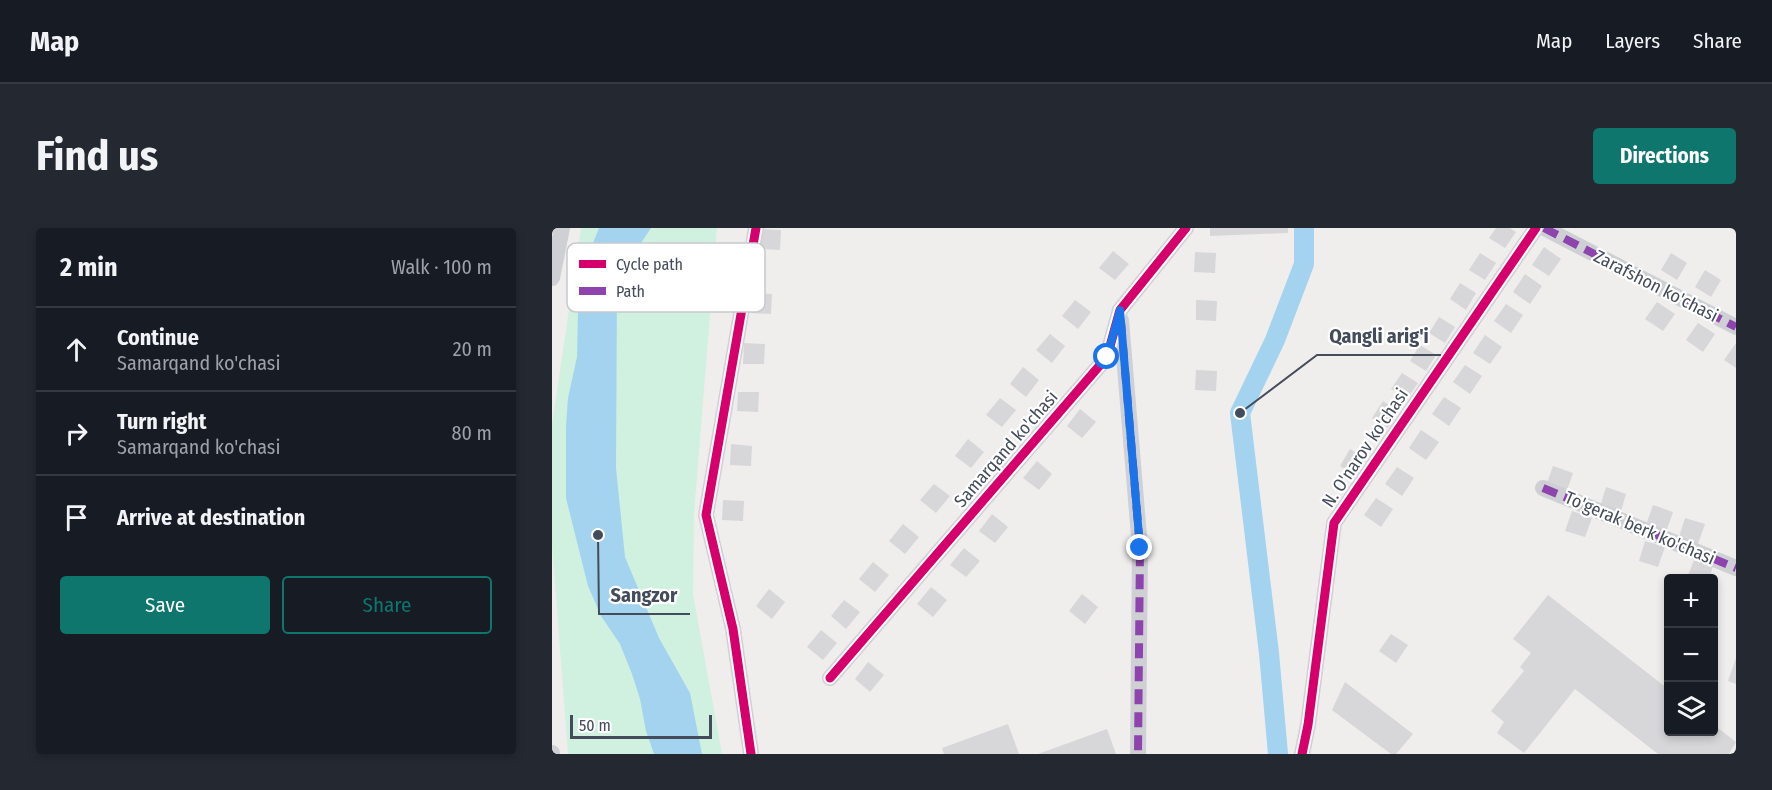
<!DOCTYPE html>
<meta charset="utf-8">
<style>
body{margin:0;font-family:"Fira Sans Condensed",sans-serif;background:#242831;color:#f1f3f6}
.controls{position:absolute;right:18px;bottom:18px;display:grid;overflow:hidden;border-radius:6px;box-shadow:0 3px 9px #0003}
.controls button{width:54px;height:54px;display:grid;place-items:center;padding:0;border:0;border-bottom:2px solid #363941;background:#171b24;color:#f1f3f6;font:30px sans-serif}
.scale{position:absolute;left:18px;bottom:15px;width:142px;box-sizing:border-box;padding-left:6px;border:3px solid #444c5b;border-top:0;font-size:16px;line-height:21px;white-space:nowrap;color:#444c5b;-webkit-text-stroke:4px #fff;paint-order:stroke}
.stop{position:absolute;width:18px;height:18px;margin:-14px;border:4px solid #1a73e8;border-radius:50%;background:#fff}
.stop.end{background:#1a73e8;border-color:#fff;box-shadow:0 2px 6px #0008}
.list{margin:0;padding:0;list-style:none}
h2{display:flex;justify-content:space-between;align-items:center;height:78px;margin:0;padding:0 24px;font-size:26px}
h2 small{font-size:20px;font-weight:400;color:#9ea1a6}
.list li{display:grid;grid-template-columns:39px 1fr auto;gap:18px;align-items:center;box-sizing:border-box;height:84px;padding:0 24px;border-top:2px solid #363941}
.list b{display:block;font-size:22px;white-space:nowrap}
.list p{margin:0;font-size:20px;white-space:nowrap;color:#9ea1a6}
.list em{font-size:20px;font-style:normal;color:#9ea1a6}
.actions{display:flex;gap:12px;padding:18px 24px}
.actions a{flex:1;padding:14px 0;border:2px solid #0f766e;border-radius:6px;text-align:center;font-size:21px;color:#0f766e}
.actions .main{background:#0f766e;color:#fff}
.icon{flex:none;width:33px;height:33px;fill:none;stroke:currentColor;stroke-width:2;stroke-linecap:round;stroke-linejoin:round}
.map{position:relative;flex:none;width:1184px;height:526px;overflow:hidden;border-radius:6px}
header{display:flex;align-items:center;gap:36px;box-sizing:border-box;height:84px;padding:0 30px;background:#171b24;border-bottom:2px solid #363941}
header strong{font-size:28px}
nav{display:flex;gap:33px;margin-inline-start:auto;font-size:21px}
.intro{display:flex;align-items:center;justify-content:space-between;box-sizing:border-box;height:144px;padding:0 36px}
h1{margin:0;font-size:42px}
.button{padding:15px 27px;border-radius:6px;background:#0f766e;color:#fff;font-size:21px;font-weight:700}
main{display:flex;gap:36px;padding:0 36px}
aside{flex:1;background:#171b24;border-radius:6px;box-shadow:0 3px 9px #0003}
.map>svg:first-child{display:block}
.green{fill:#d0f0e0}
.water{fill:#a3d3ef}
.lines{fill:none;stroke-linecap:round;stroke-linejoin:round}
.canal{stroke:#a3d3ef;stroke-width:20}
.building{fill:#d7d7d9}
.minor{stroke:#ced0d4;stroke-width:16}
.quiet{stroke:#8e44ad;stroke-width:8;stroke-dasharray:15 8;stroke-linecap:butt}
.cycleway-casing{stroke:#fff;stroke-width:13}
.cycleway{stroke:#d6006c;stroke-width:9}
.route{stroke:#1a73e8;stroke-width:8}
.labels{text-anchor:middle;stroke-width:4.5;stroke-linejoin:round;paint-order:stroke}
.street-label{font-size:18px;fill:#444c5b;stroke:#fff}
.key{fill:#fff;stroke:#c7c9ce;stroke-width:1.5}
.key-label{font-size:16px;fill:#444c5b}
.leader{fill:none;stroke:#444c5b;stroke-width:2}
.callout-dot{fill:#444c5b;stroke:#fff;stroke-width:2}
.callout-label{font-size:20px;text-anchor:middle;font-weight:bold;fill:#444c5b;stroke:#fff;stroke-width:4.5;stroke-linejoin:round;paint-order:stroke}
</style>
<header>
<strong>Map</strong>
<nav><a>Map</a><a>Layers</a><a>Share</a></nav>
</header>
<div class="intro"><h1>Find us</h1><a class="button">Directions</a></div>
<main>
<aside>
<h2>2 min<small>Walk · 100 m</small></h2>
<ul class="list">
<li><svg class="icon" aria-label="ahead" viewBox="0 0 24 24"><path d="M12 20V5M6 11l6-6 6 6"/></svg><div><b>Continue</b><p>Samarqand ko'chasi</p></div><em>20 m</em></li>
<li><svg class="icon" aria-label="right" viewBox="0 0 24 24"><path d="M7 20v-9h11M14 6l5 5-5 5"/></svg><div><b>Turn right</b><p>Samarqand ko'chasi</p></div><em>80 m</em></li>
<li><svg class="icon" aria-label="arrive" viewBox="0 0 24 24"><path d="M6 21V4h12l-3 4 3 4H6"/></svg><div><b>Arrive at destination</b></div></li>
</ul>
<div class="actions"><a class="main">Save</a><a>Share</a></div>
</aside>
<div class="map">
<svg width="1184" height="526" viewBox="0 0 1184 526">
<rect width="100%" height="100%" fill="#efeeed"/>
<!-- green -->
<path class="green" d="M29 0H165L142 286 141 366 170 526H16L0 316V197Z"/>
<!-- water -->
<path class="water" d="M47 0H99L69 45 65 58 64 240 73 329 107 410 138 465 150 526H102L94 503 88 471 80 446 68 416 49 388 36 358 14 270V198L16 170 25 129 26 83 37 25Z"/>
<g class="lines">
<!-- canal -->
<path class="canal" d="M726 526 717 425 688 185 723 112 752 36V0"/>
</g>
<!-- building -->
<g class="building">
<path d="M658 0H736V5L658 8Z"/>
<path d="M944 0H958L964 4 953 20 937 10Z"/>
<path d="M209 1 229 2 228 22 208 21Z"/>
<path d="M992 19 1009 31 997 48 980 37Z"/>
<path d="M561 23 577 36 563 52 547 40Z"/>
<path d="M643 24 664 25 663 45 642 44Z"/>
<path d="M928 25 944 35 933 52 917 42Z"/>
<path d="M1119 25 1135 35 1125 52 1109 42Z"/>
<path d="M1153 42 1169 52 1159 69 1143 59Z"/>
<path d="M973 46 990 58 978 76 961 64Z"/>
<path d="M908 55 924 65 914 82 898 71Z"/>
<path d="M200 65 220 66 219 86 199 85Z"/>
<path d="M523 72 539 84 526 101 510 88Z"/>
<path d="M644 72 665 73 664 93 644 92Z"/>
<path d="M1105 74 1123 86 1111 103 1093 91Z"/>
<path d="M954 76 971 87 959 105 942 93Z"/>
<path d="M887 89 903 99 893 115 877 105Z"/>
<path d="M1146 95 1163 106 1151 124 1134 112Z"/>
<path d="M498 106 513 118 500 135 484 122Z"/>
<path d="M933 107 950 119 938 136 921 125Z"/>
<path d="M192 115 213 116 212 136H191Z"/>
<path d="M1184 115V140L1172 132Z"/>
<path d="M868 117 884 127 874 143 858 133Z"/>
<path d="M913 137 930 148 918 166 901 154Z"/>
<path d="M471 139 487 152 474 169 458 156Z"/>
<path d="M644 142 665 143 664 163 643 162Z"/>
<path d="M850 145 866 155 855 171 839 161Z"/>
<path d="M186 164H207L206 184 185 183Z"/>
<path d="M892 169 909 180 897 198 880 186Z"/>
<path d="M448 170 464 182 450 199 434 187Z"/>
<path d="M831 173 847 183 836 200 820 190Z"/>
<path d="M528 181 544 194 530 210 515 198Z"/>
<path d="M869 202 887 214 874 232 857 220Z"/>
<path d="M416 211 432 224 419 240 403 228Z"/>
<path d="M179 216 200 218 199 238 178 237Z"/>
<path d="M798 221 814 231 804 248 788 238Z"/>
<path d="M485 233 500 246 487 262 471 250Z"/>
<path d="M1001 238 1021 245 1014 265 994 258Z"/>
<path d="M845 239 862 250 850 268 833 256Z"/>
<path d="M382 256 398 268 384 285 368 272Z"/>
<path d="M1054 259 1074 266 1068 286 1048 279Z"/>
<path d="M824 270 841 281 829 299 812 287Z"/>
<path d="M171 272 192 273 191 293 170 292Z"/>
<path d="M1101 277 1121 284 1114 304 1094 297Z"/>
<path d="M1020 283 1040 290 1033 309 1013 303Z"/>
<path d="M440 286 456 299 443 315 427 303Z"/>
<path d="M1133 290 1153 296 1146 316 1127 309Z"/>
<path d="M351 296 367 309 353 326 337 313Z"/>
<path d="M1093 313 1113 319 1106 339 1087 333Z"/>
<path d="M412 320 428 333 414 349 398 337Z"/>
<path d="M1142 332 1161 338 1157 350H1135Z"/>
<path d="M321 334 337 347 323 364 307 351Z"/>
<path d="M379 359 395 372 381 389 365 376Z"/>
<path d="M217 361 233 374 220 391 204 378Z"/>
<path d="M530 366 546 379 533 396 517 383Z"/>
<path d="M996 367 1116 461V503H1162V497L1184 514 1177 526H1106L1023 461 972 525 945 505 952 494 939 483 972 443 968 439 979 425 961 411Z"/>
<path d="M292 372 308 384 294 401 279 388Z"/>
<path d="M269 402 285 415 271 432 255 419Z"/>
<path d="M839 406 856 417 844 435 827 423Z"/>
<path d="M1184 430V456L1176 453Z"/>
<path d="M316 434 332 447 318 464 303 451Z"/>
<path d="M793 454 861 506 844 526H839L780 482Z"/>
<path d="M456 496 467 526H392L390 520Z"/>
<path d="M555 501 564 526H486Z"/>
</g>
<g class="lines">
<!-- minor -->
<g class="minor">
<path d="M992 0 1184 99"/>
<path d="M0 50 10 0"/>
<path d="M569 92 588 320 586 526"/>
<path d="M991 260 1184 340"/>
<path d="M278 450 555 129 568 82 634 0"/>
<path d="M0 525V526"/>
<path d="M199 526 181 401 154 287 204 0"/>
<path d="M750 526 756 497 782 295 984 0"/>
</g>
<!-- quiet -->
<g class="quiet">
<path d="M992 0 1184 99"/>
<path d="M569 94 588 320 586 526"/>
<path d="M991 260 1184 340"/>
</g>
<defs>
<g id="cycleway">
<path d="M278 450 555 129 568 82 634 0"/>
<path d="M199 526 181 401 154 287 204 0"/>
<path d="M750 526 756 497 782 295 984 0"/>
</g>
</defs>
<!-- cycleway casing -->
<use href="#cycleway" class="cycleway-casing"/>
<!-- cycleway -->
<use href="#cycleway" class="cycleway"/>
</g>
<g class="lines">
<!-- route -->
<path class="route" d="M555 129 568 82 588 320"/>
</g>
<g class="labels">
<!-- street labels -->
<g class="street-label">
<text transform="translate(1104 58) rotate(27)" y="6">Zarafshon ko'chasi</text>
<text transform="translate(813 220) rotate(-56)" y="6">N. O'narov ko'chasi</text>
<text transform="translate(454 221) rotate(-49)" y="6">Samarqand ko'chasi</text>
<text transform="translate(1088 300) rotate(23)" y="6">To'gerak berk ko'chasi</text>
</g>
</g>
<!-- legend -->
<rect x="15" y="15" width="198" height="69" rx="9" class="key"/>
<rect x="27" y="32" width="27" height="8" fill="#d6006c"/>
<rect x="27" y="59" width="27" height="8" fill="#8e44ad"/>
<g class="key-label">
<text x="64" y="42">Cycle path</text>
<text x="64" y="69">Path</text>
</g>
<!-- callouts -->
<path class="leader" d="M688 185L765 127H889M46 307L47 386H138"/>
<g class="callout-dot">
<circle cx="688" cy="185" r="6"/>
<circle cx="46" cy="307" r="6"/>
</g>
<g class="callout-label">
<text x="827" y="115">Qangli arig'i</text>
<text x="92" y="374">Sangzor</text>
</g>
</svg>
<div class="controls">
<button>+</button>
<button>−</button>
<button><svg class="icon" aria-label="layers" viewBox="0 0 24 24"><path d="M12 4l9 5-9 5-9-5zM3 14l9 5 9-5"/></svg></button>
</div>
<div class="scale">50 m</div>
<div class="stop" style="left:555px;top:129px"></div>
<div class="stop end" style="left:588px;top:320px"></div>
</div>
</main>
